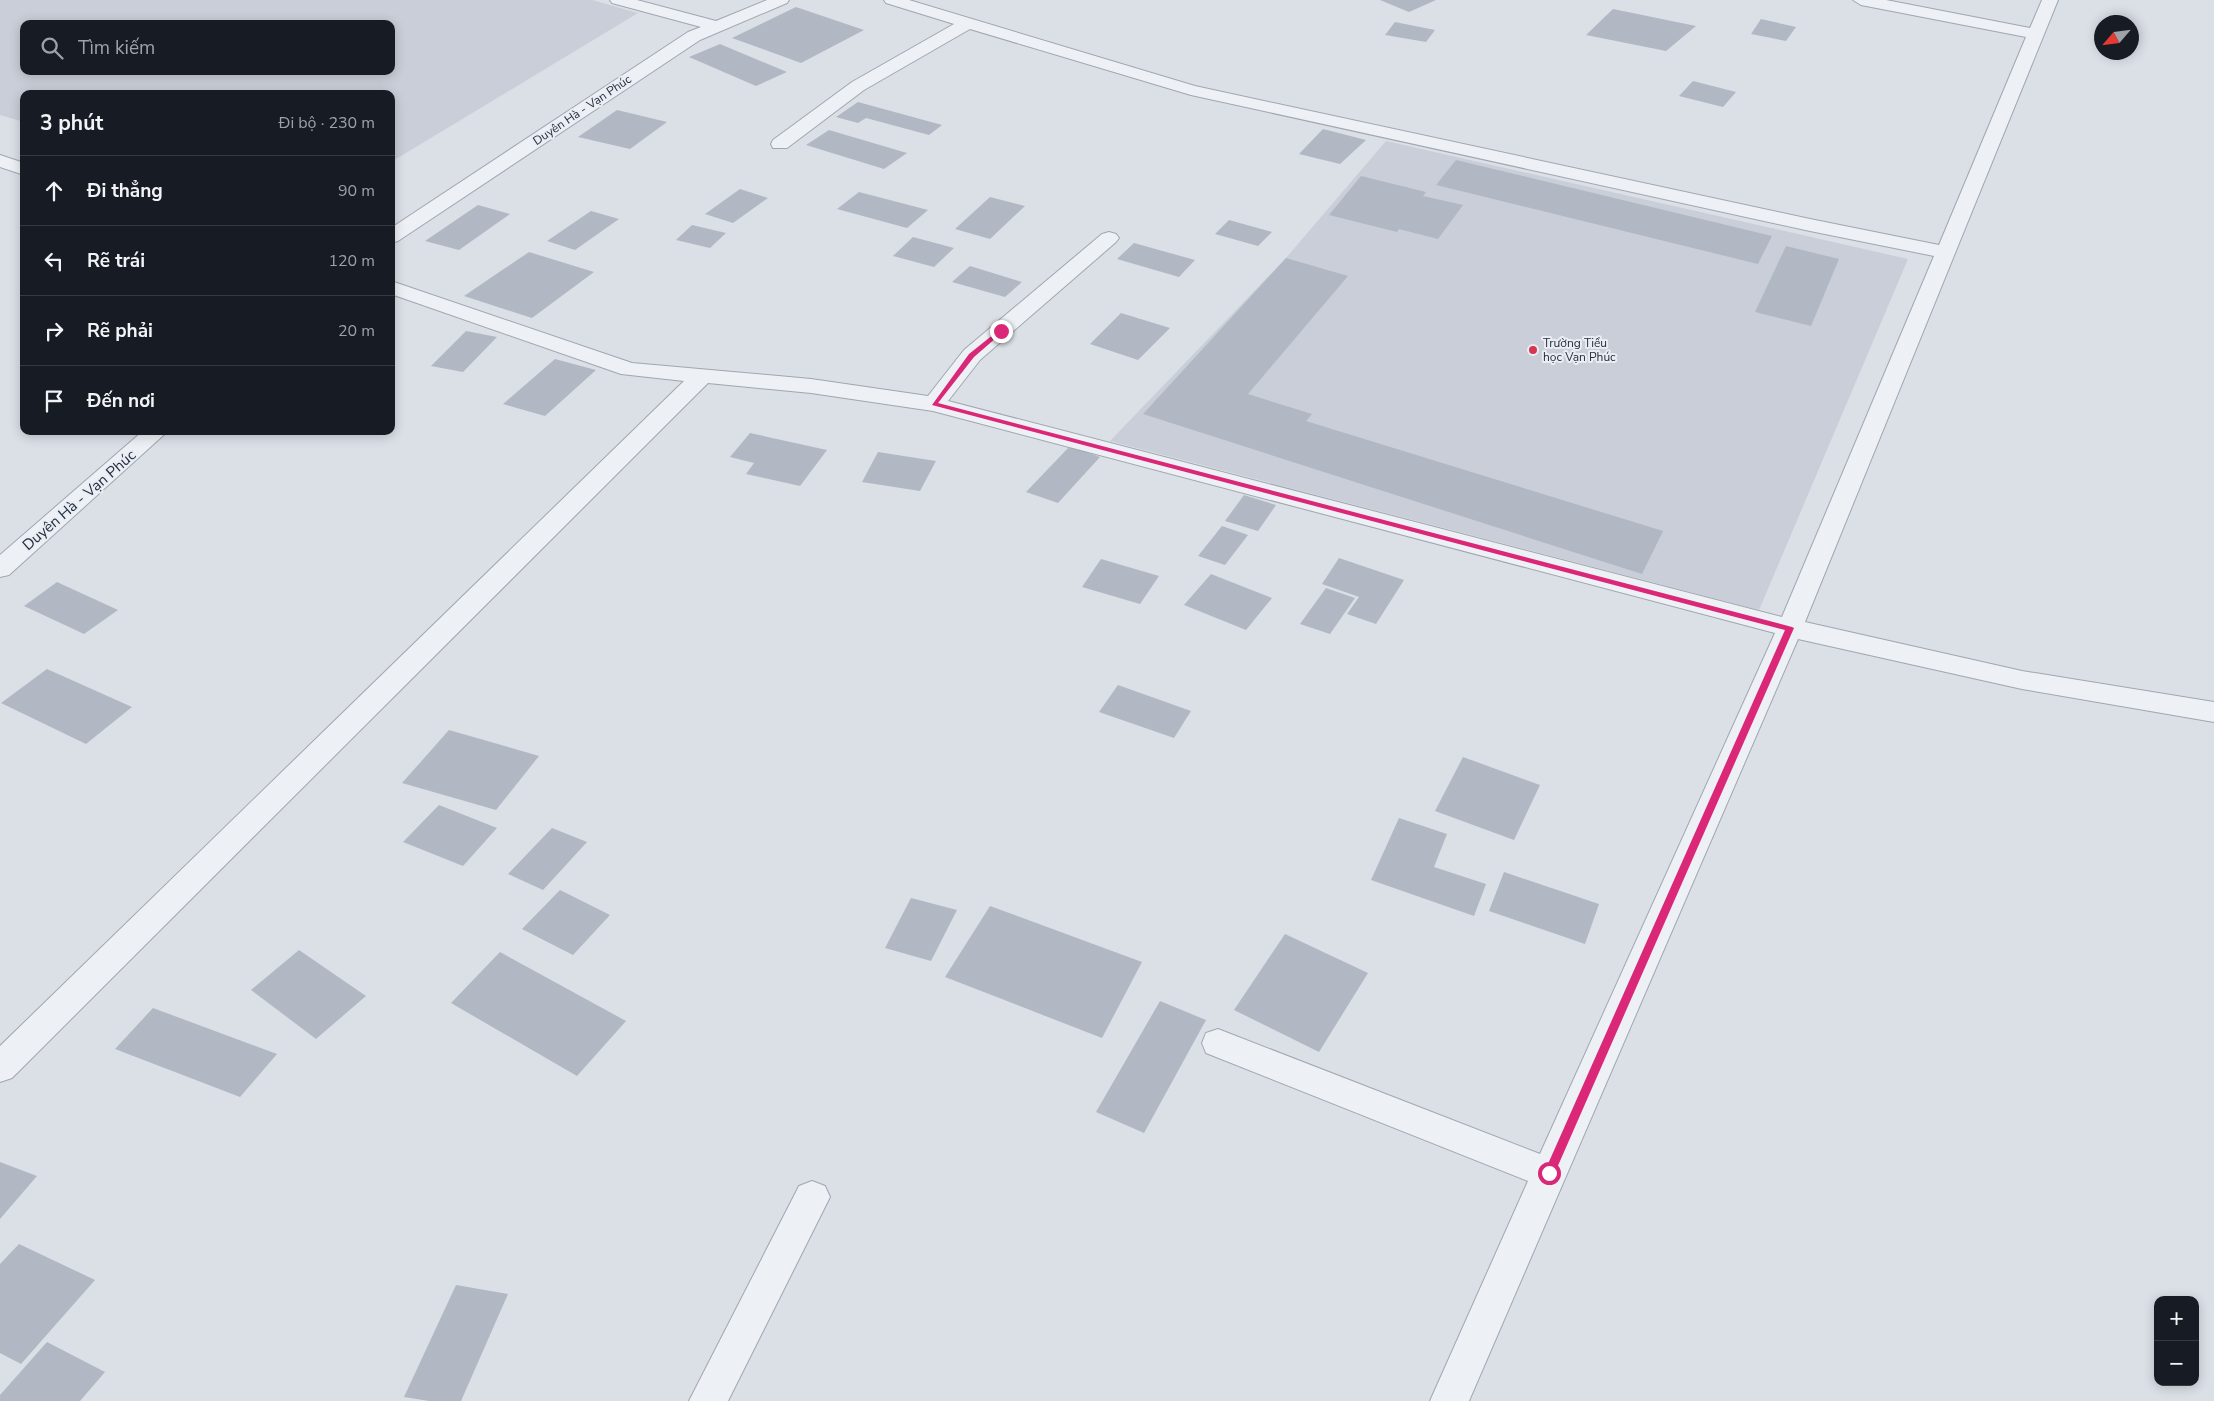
<!DOCTYPE html>
<html lang="vi">
<meta charset="utf-8">
<style>
body{margin:0;font-family:"Nunito Sans",sans-serif;background:#20242c;color:#f1f3f6}
.controls{position:absolute;right:15px;bottom:15px;display:grid;overflow:hidden;border-radius:10px;box-shadow:0 2px 12px #0003}
.controls button{width:45px;height:45px;display:grid;place-items:center;padding:0;border:0;border-bottom:1px solid #363941;background:#171b24;color:#f1f3f6;font:25px sans-serif}
.compass{position:absolute;left:2094px;top:15px;width:45px;height:45px;border-radius:50%;background:#171b24;box-shadow:0 2px 12px #0003;rotate:242deg}
.stop{position:absolute;width:15px;height:15px;margin:-11px;border:4px solid #db2777;border-radius:50%;background:#fff}
.stop.end{background:#db2777;border-color:#fff;box-shadow:0 1px 5px #0008}
.list{margin:0;padding:0;list-style:none}
h2{display:flex;justify-content:space-between;align-items:center;height:65px;margin:0;padding:0 20px;font-size:21px}
h2 small{font-size:16px;font-weight:400;color:#9ea1a6}
.list li{display:grid;grid-template-columns:32px 1fr auto;gap:15px;align-items:center;box-sizing:border-box;height:70px;padding:0 20px;border-top:1px solid #363941}
.list b{display:block;font-size:19px;white-space:nowrap}
.list em{font-size:16px;font-style:normal;color:#9ea1a6}
.icon{flex:none;width:28px;height:28px;fill:none;stroke:currentColor;stroke-width:2;stroke-linecap:round;stroke-linejoin:round}
.map{position:relative;flex:none;width:2214px;height:1401px;overflow:hidden}
.search{position:absolute;background:#171b24;box-shadow:0 2px 12px #0003;left:20px;top:20px;width:375px;height:55px;display:flex;align-items:center;gap:12px;box-sizing:border-box;padding:0 18px;border-radius:10px;color:#9ea1a6;font-size:19px}
.panel{position:absolute;background:#171b24;box-shadow:0 2px 12px #0003;left:20px;top:90px;width:375px;height:345px;border-radius:10px}
.map>svg:first-child{display:block}
.built{fill:#c9ced8;fill-rule:evenodd}
.building{fill:#b2b8c3}
.lines{fill:none;stroke-linecap:round;stroke-linejoin:round}
.minor-casing{stroke:#a0a6b0;stroke-width:2}
.minor{fill:#edf0f4;fill-rule:evenodd}
.route{fill:#db2777}
.poi-dot{fill:#d4374f;stroke:#eaeef4;stroke-width:2}
.labels{text-anchor:middle;stroke-width:4;stroke-linejoin:round;paint-order:stroke}
.far-street-label{font-size:12px;fill:#242d3d;stroke:#eaeef4}
.far-poi-label{font-size:12px;fill:#242d3d;stroke:#eaeef4;text-anchor:start}
.street-label{font-size:15px;fill:#242d3d;stroke:#eaeef4}
</style>
<div class="map">
<svg width="2214" height="1401" viewBox="0 0 2214 1401">
<rect width="100%" height="100%" fill="#dbdfe6"/>
<!-- built -->
<g class="built">
<path d="M0 0H592L638 13 391 162V94H24V122L0 115ZM24 24H391V71H24Z"/>
<path d="M1386 141 1908 259 1759 610 1110 441 1286 258Z"/>
</g>
<!-- building -->
<g class="building">
<path d="M1380 0H1436L1409 12Z"/>
<path d="M796 7 864 30 801 63 732 38Z"/>
<path d="M1613 9 1696 26 1666 51 1586 35Z"/>
<path d="M1761 19 1796 27 1786 41 1751 34Z"/>
<path d="M1395 22 1435 30 1426 42 1385 35Z"/>
<path d="M720 44 787 72 756 86 689 57Z"/>
<path d="M1693 81 1736 92 1723 107 1679 96Z"/>
<path d="M858 102 942 125 929 135 866 118 858 123 836 117Z"/>
<path d="M617 110 667 122 630 149 578 137Z"/>
<path d="M1323 129 1366 140 1340 164 1299 154Z"/>
<path d="M829 130 907 153 884 169 806 145Z"/>
<path d="M1456 160 1772 236 1758 264 1436 185Z"/>
<path d="M1361 176 1426 192 1423 196 1463 205 1438 239 1399 229 1397 232 1329 215Z"/>
<path d="M740 189 768 198 733 223 705 214Z"/>
<path d="M859 192 928 210 907 228 837 209Z"/>
<path d="M990 197 1025 206 990 239 955 229Z"/>
<path d="M478 205 510 214 459 250 425 241Z"/>
<path d="M591 211 619 219 575 250 547 241Z"/>
<path d="M1229 220 1272 232 1258 246 1215 234Z"/>
<path d="M692 225 726 233 710 248 676 240Z"/>
<path d="M913 237 954 248 934 267 893 256Z"/>
<path d="M1134 243 1195 260 1179 277 1117 259Z"/>
<path d="M1786 246 1839 259 1811 326 1755 312Z"/>
<path d="M529 252 594 272 532 318 464 296Z"/>
<path d="M1286 258 1348 276 1248 394 1312 414 1306 421 1663 531 1642 574 1143 414Z"/>
<path d="M970 266 1022 282 1005 297 952 282Z"/>
<path d="M1121 313 1170 328 1138 360 1090 344Z"/>
<path d="M466 331 497 337 463 372 431 366Z"/>
<path d="M555 359 596 370 545 416 503 404Z"/>
<path d="M750 433 827 450 800 486 746 474 754 463 730 457Z"/>
<path d="M1070 446 1100 457 1058 503 1026 492Z"/>
<path d="M878 452 936 461 920 491 862 482Z"/>
<path d="M1244 495 1276 505 1258 531 1225 521Z"/>
<path d="M1222 526 1248 535 1225 565 1198 556Z"/>
<path d="M1339 558 1404 580 1376 624 1347 614 1359 597 1322 584Z"/>
<path d="M1101 559 1159 576 1140 604 1082 587Z"/>
<path d="M1211 574 1272 598 1246 630 1184 605Z"/>
<path d="M57 582 118 610 84 634 24 606Z"/>
<path d="M1326 588 1355 598 1330 634 1300 624Z"/>
<path d="M47 669 132 707 86 744 1 703Z"/>
<path d="M1118 685 1191 711 1174 738 1099 712Z"/>
<path d="M449 730 539 756 496 810 402 783Z"/>
<path d="M1463 757 1540 785 1514 840 1435 811Z"/>
<path d="M439 805 497 828 463 866 403 842Z"/>
<path d="M1399 818 1447 834 1434 867 1486 884 1474 916 1371 880Z"/>
<path d="M552 828 587 842 543 890 508 874Z"/>
<path d="M1504 872 1599 904 1585 944 1489 911Z"/>
<path d="M560 890 610 915 573 955 522 929Z"/>
<path d="M911 898 957 910 931 961 885 948Z"/>
<path d="M990 906 1142 962 1102 1038 945 977Z"/>
<path d="M1285 934 1368 973 1319 1052 1234 1010Z"/>
<path d="M299 950 366 996 316 1039 251 990Z"/>
<path d="M500 952 626 1021 577 1076 451 1003Z"/>
<path d="M1160 1001 1206 1020 1144 1133 1096 1112Z"/>
<path d="M153 1008 277 1054 240 1097 115 1049Z"/>
<path d="M0 1162 37 1176 0 1219Z"/>
<path d="M19 1244 95 1280 21 1364 0 1353V1264Z"/>
<path d="M456 1285 508 1294 461 1401H429L404 1397Z"/>
<path d="M47 1342 105 1372 80 1401H0V1395Z"/>
</g>
<g class="lines">
<defs>
<g id="minor">
<path d="M610 0H637L716 21 767 0H789L787 3 700 40 398 241 391 243V228L688 32 701 27 612 3Z"/>
<path d="M884 0H909L1195 86 1810 219 1939 245 2026 37 1861 5 1853 0H1886L2030 28 2042 0H2058L1805 622 2022 671 2214 702V722L2022 689 1798 639 1469 1401H1430L1528 1181 1206 1053 1202 1043 1206 1033 1218 1029 1540 1154 1775 633 933 411 811 393 708 383 12 1078 0 1082V1046L684 381 621 374 391 294V281L632 363 811 379 928 396 964 350 1102 234 1109 232 1116 234 1119 238 1116 242 980 360 948 401 1782 617 1934 256 1810 231 1191 95 970 29 864 90 787 148H773L771 144 773 140 852 82 954 24 886 3Z"/>
<path d="M0 155 24 163V175L0 167Z"/>
<path d="M143 431H168L9 575 0 577V555Z"/>
<path d="M812 1181 825 1186 830 1197 728 1401H689L799 1186Z"/>
</g>
</defs>
<!-- minor casing -->
<use href="#minor" class="minor-casing"/>
<!-- minor -->
<use href="#minor" class="minor"/>
</g>
<!-- route -->
<path class="route" d="M999 330 1004 331 974 357 938 403 1792 627 1794 628 1553 1177 1549 1178 1544 1173 1785 630 932 405 969 354Z"/>
<!-- markers -->
<circle class="poi-dot" cx="1533" cy="350" r="5"/>
<g class="labels">
<!-- far-street labels -->
<g class="far-street-label">
<text transform="translate(582 110) rotate(-34)" y="4">Duyên Hà - Vạn Phúc</text>
</g>
<!-- far-poi labels -->
<g class="far-poi-label">
<text x="1543" y="347">Trường Tiểu<tspan x="1543" dy="14">học Vạn Phúc</tspan></text>
</g>
<!-- street labels -->
<g class="street-label">
<text transform="translate(79 500) rotate(-41)" y="5">Duyên Hà - Vạn Phúc</text>
</g>
</g>
</svg>
<div class="controls">
<button>+</button>
<button>−</button>
</div>
<svg class="compass" viewBox="-18 -18 36 36"><path d="M0-13l5 13h-10z" fill="#e53935"/><path d="M0 13l5-13h-10z" fill="#9ea1a6"/></svg>
<div class="stop" style="left:1549px;top:1173px"></div>
<div class="stop end" style="left:1001px;top:331px"></div>
<div class="search"><svg class="icon" aria-label="search" viewBox="0 0 24 24"><circle cx="10" cy="10" r="6"/><path d="M15 15l6 6"/></svg>Tìm kiếm</div>
<section class="panel">
<h2>3 phút<small>Đi bộ · 230 m</small></h2>
<ul class="list">
<li><svg class="icon" aria-label="ahead" viewBox="0 0 24 24"><path d="M12 20V5M6 11l6-6 6 6"/></svg><div><b>Đi thẳng</b></div><em>90 m</em></li>
<li><svg class="icon" aria-label="left" viewBox="0 0 24 24"><path d="M17 20v-9H6M10 6l-5 5 5 5"/></svg><div><b>Rẽ trái</b></div><em>120 m</em></li>
<li><svg class="icon" aria-label="right" viewBox="0 0 24 24"><path d="M7 20v-9h11M14 6l5 5-5 5"/></svg><div><b>Rẽ phải</b></div><em>20 m</em></li>
<li><svg class="icon" aria-label="arrive" viewBox="0 0 24 24"><path d="M6 21V4h12l-3 4 3 4H6"/></svg><div><b>Đến nơi</b></div></li>
</ul>
</section>
</div>
